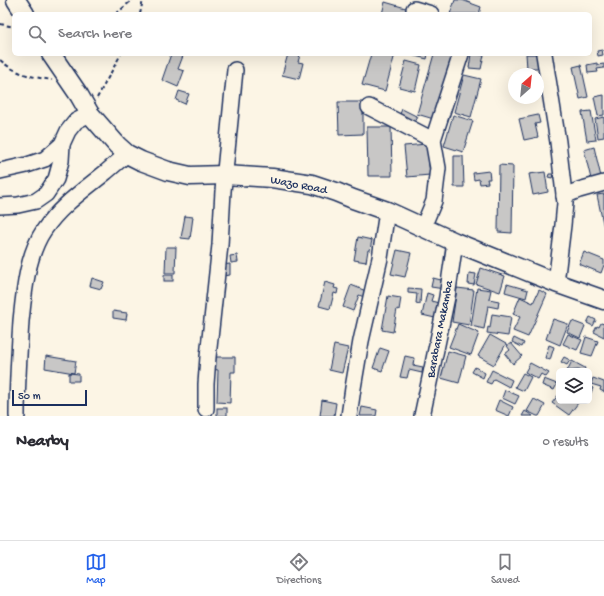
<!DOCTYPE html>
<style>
body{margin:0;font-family:"Gochi Hand",sans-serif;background:#f2f2f3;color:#2b2b33}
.controls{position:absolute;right:12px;bottom:12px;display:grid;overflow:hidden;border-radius:6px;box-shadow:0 4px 16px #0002}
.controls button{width:36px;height:36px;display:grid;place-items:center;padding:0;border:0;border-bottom:1px solid #e1e1e2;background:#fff;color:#2b2b33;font:20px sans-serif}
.compass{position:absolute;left:508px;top:68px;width:36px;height:36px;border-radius:50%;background:#fff;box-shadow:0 4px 16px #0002;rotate:27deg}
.scale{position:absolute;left:12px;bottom:10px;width:75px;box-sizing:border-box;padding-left:4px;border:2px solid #1b2f5e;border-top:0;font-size:11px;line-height:14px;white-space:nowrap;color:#1b2f5e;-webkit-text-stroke:3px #fcf5e5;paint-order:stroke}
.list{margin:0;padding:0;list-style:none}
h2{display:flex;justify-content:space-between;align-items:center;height:52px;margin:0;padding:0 16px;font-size:17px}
h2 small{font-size:13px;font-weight:400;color:#7c7c81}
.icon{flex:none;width:22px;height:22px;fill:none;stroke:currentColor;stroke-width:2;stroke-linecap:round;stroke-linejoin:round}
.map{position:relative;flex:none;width:604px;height:416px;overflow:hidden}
.search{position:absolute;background:#fff;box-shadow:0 4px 16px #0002;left:12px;right:12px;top:12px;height:44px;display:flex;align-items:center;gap:10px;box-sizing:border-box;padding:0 14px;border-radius:6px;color:#7c7c81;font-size:15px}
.sheet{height:124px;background:#fff}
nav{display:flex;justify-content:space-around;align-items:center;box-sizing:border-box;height:56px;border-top:1px solid #e1e1e2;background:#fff;font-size:11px;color:#7c7c81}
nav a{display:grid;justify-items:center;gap:2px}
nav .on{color:#2563eb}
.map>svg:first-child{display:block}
.building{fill:#c8c7c6;stroke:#1b2f5e}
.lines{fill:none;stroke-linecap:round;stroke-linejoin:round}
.minor-casing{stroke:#1b2f5e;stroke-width:18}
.major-casing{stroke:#1b2f5e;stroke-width:21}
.path{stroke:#1b2f5e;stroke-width:2;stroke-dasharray:4 3;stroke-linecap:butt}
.minor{stroke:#fcf5e5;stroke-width:15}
.major{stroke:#fcf5e5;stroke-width:18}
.labels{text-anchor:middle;stroke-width:3.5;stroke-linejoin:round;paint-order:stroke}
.street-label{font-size:12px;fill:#1b2f5e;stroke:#fcf5e5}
</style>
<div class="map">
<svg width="604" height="416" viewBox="0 0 604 416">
<rect width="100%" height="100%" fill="#fcf5e5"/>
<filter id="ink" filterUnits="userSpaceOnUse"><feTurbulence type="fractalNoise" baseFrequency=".025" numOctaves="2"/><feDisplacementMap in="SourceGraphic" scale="8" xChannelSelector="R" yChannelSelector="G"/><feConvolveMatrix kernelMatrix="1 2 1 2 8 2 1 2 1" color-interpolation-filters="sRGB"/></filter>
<g filter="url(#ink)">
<!-- building -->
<g class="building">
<path d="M455 0H462L481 7 479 14H450Z"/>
<path d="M385 2 409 9 408 14H382Z"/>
<path d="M602 50 603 55 598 56 597 51Z"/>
<path d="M171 54H178L183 56 178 69 184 71 178 87 162 80Z"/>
<path d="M288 54 300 55 298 62 303 63 299 79 282 75Z"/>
<path d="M371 54H395L385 91 362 85Z"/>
<path d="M407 54H428L427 59Z"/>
<path d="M434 54H456L437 120 417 114Z"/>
<path d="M471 54 484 55 481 69 469 68Z"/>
<path d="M526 54H537L538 68H527Z"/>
<path d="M406 61 421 65 415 91 399 87Z"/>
<path d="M597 63V65L604 64V68L597 69 598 72 588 73 587 65Z"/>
<path d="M581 65 588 97 580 99 573 67Z"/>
<path d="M464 75 481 79 471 117 454 112Z"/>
<path d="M179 91 189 94 185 104 176 100Z"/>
<path d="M604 95V115L598 116 594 97Z"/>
<path d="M338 102H363V134L339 135Z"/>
<path d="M402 109 418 117 415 122 400 114Z"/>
<path d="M591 111 596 140 587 141 582 112Z"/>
<path d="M453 115 473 121 463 152 444 146Z"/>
<path d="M538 115 540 123 535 124 538 137 524 140 519 119Z"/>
<path d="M604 117V137L598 138 595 119Z"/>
<path d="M367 127H391L392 176H368Z"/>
<path d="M427 144 430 175 407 177 404 146Z"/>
<path d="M594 147 601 177 591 179 584 150Z"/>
<path d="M454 156H463L464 187H454Z"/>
<path d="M499 165 513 166 512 233 498 232Z"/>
<path d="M489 171 490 179H487L488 183 480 184 479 179 474 180 473 173Z"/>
<path d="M545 172 548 192 533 195 529 174Z"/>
<path d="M549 174H553L552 178 548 177Z"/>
<path d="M604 194V228L597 195Z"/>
<path d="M185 216 193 217 190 239 181 238Z"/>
<path d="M358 237 372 240 370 250H368L366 262 354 260Z"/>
<path d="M166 247H176L175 273H165Z"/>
<path d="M397 250 411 253 405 277 391 274Z"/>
<path d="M584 252 604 260V265L601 273 579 264Z"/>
<path d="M237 255 238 262 231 263 230 256Z"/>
<path d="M230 264V275L222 276 221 265Z"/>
<path d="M481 268 505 276 500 292 476 284Z"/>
<path d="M469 273 476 274 474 285 468 284Z"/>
<rect x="164" y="275" width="9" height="6"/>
<path d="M92 278 104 282 101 289 90 286Z"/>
<path d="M433 278 445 281 444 289 431 287Z"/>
<path d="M325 282 335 285 334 288 338 289 337 294 334 293 330 309 319 306Z"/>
<path d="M507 284 528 290 526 298 505 292Z"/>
<path d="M351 285 366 291 364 297 359 295 353 311 343 307Z"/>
<path d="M408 288 421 289 420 304 416 303 417 294 408 293Z"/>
<path d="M457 288 474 290 469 325 452 322Z"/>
<path d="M477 288 491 290 489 299 499 301 498 308 488 306 484 329 471 326Z"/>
<path d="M539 290 547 294 528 337 513 331 520 317 513 314 520 297 533 303Z"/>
<path d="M427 293 433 295 431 301 439 303 435 318 422 315Z"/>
<path d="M388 296 401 298 399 310 397 309 393 332 382 330Z"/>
<path d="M113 311 127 313 126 320 113 318Z"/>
<path d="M492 314 511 317 508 336 487 333 488 327 490 328Z"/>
<path d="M590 317 596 320 593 326 587 323Z"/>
<path d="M553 319 568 324 560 345 546 339Z"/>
<path d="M572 321 585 326 580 338 567 332Z"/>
<path d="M601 323 604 324V337L594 332 597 326 599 327Z"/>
<path d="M458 324 479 333 471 355 449 347Z"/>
<path d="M568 334 582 340 577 350 563 344Z"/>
<path d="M490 335 506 344 494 365 478 356Z"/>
<path d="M586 337 598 341 592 356 581 353Z"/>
<path d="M514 338 524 343 522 347 512 342Z"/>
<path d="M511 343 522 356 513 364 505 354 510 350 507 346Z"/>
<path d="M334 345 348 348 342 373 329 370Z"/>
<path d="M549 345 554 347 550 360 545 358Z"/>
<path d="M380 348 389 351 382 371 373 368Z"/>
<path d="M448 351 466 356 459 383 441 378Z"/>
<path d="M46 356 76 361 74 373 45 368Z"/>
<path d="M405 356 414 358 413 365 423 367 422 373 409 370 407 378 400 377Z"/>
<path d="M212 357H235V372H231L230 403 217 402 218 370 212 369Z"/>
<path d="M564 357 570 360 567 365 561 362Z"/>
<path d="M572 361 585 368 584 371 578 370 567 371Z"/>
<path d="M530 363 549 373 546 377 541 374 538 379 525 372Z"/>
<path d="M475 367 485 373 483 378 472 372Z"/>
<path d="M492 370 512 380 509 387 494 379 491 384 486 382Z"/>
<path d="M69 373 79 374V381H69Z"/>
<path d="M523 373 531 377 524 391 515 387Z"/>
<path d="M593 378 604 382V392L600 390 601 387 591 384Z"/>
<path d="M544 379 557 384 554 390 542 385Z"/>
<path d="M589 386 593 388 589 397Z"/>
<path d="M505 390 519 396 515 404 502 398Z"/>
<path d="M559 394V401H575L578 403 569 415 552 403Z"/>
<path d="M534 399 545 405 539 416H537L527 411Z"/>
<path d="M322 400 336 403 334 416H320Z"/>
<path d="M499 400 513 407 509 416 495 410Z"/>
<path d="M362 407 377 410 376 416H360Z"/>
<rect x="217" y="408" width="10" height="8"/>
<path d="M525 411 533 416H522Z"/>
</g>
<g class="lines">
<defs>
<g id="minor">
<path d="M414 9 431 14"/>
<path d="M544 54 558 142 565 203 563 225 556 283"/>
<path d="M369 107 433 140"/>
<path d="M0 171 27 165 45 159 62 144 68 131 76 121 90 114"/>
<path d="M564 196 579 190 604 183"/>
<path d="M0 206 18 205 36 201 46 194 56 179 61 161 62 144"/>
<path d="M423 227 434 201 438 168 433 140 461 54"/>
<path d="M206 409V384L208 357 220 245 223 191 235 70"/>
<path d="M17 416C17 384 19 353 21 321 24 292 27 255 44 230 60 206 84 190 106 172 113 166 120 160 127 154"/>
<path d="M349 416 353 388 361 341 380 258 387 211"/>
<path d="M422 416 447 297 455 242"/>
</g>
<g id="major">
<path d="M16 0 25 14"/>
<path d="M51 54 79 95 90 114 117 145 127 154 141 161 168 171 190 176 225 175 272 178 312 184 336 192 353 199 387 211 455 242 556 283 604 300"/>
</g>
</defs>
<!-- minor casing -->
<use href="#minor" class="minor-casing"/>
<!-- major casing -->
<use href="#major" class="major-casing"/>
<!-- path -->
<g class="path">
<path d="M116 14 132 0"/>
<path d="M140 14 143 0"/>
<path d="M0 24 14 27"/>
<path d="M0 60C18 75 29 76 52 80"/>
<path d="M97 98 121 54"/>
</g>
<!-- minor -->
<use href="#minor" class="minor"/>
<!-- major -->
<use href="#major" class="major"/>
</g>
</g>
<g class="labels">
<!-- street labels -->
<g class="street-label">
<text transform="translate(299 184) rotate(11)" y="4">Wazo Road</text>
<text transform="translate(439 329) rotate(-79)" y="4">Barabara Makamba</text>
</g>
</g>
</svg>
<div class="controls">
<button><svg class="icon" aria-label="layers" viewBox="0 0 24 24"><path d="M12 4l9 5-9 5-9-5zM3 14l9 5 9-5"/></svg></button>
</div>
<svg class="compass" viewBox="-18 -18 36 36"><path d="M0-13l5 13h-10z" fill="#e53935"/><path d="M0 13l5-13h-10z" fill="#7c7c81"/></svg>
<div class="scale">50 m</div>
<div class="search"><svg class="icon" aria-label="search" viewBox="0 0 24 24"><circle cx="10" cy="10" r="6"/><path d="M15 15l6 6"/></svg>Search here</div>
</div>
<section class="sheet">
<h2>Nearby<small>0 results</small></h2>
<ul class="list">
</ul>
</section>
<nav>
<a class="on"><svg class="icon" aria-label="map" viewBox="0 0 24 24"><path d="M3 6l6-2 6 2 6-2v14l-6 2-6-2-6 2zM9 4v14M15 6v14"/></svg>Map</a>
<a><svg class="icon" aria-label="directions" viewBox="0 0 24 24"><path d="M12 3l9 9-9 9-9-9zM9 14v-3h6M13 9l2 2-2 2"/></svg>Directions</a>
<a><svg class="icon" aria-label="saved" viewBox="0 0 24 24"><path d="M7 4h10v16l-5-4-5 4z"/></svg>Saved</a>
</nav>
